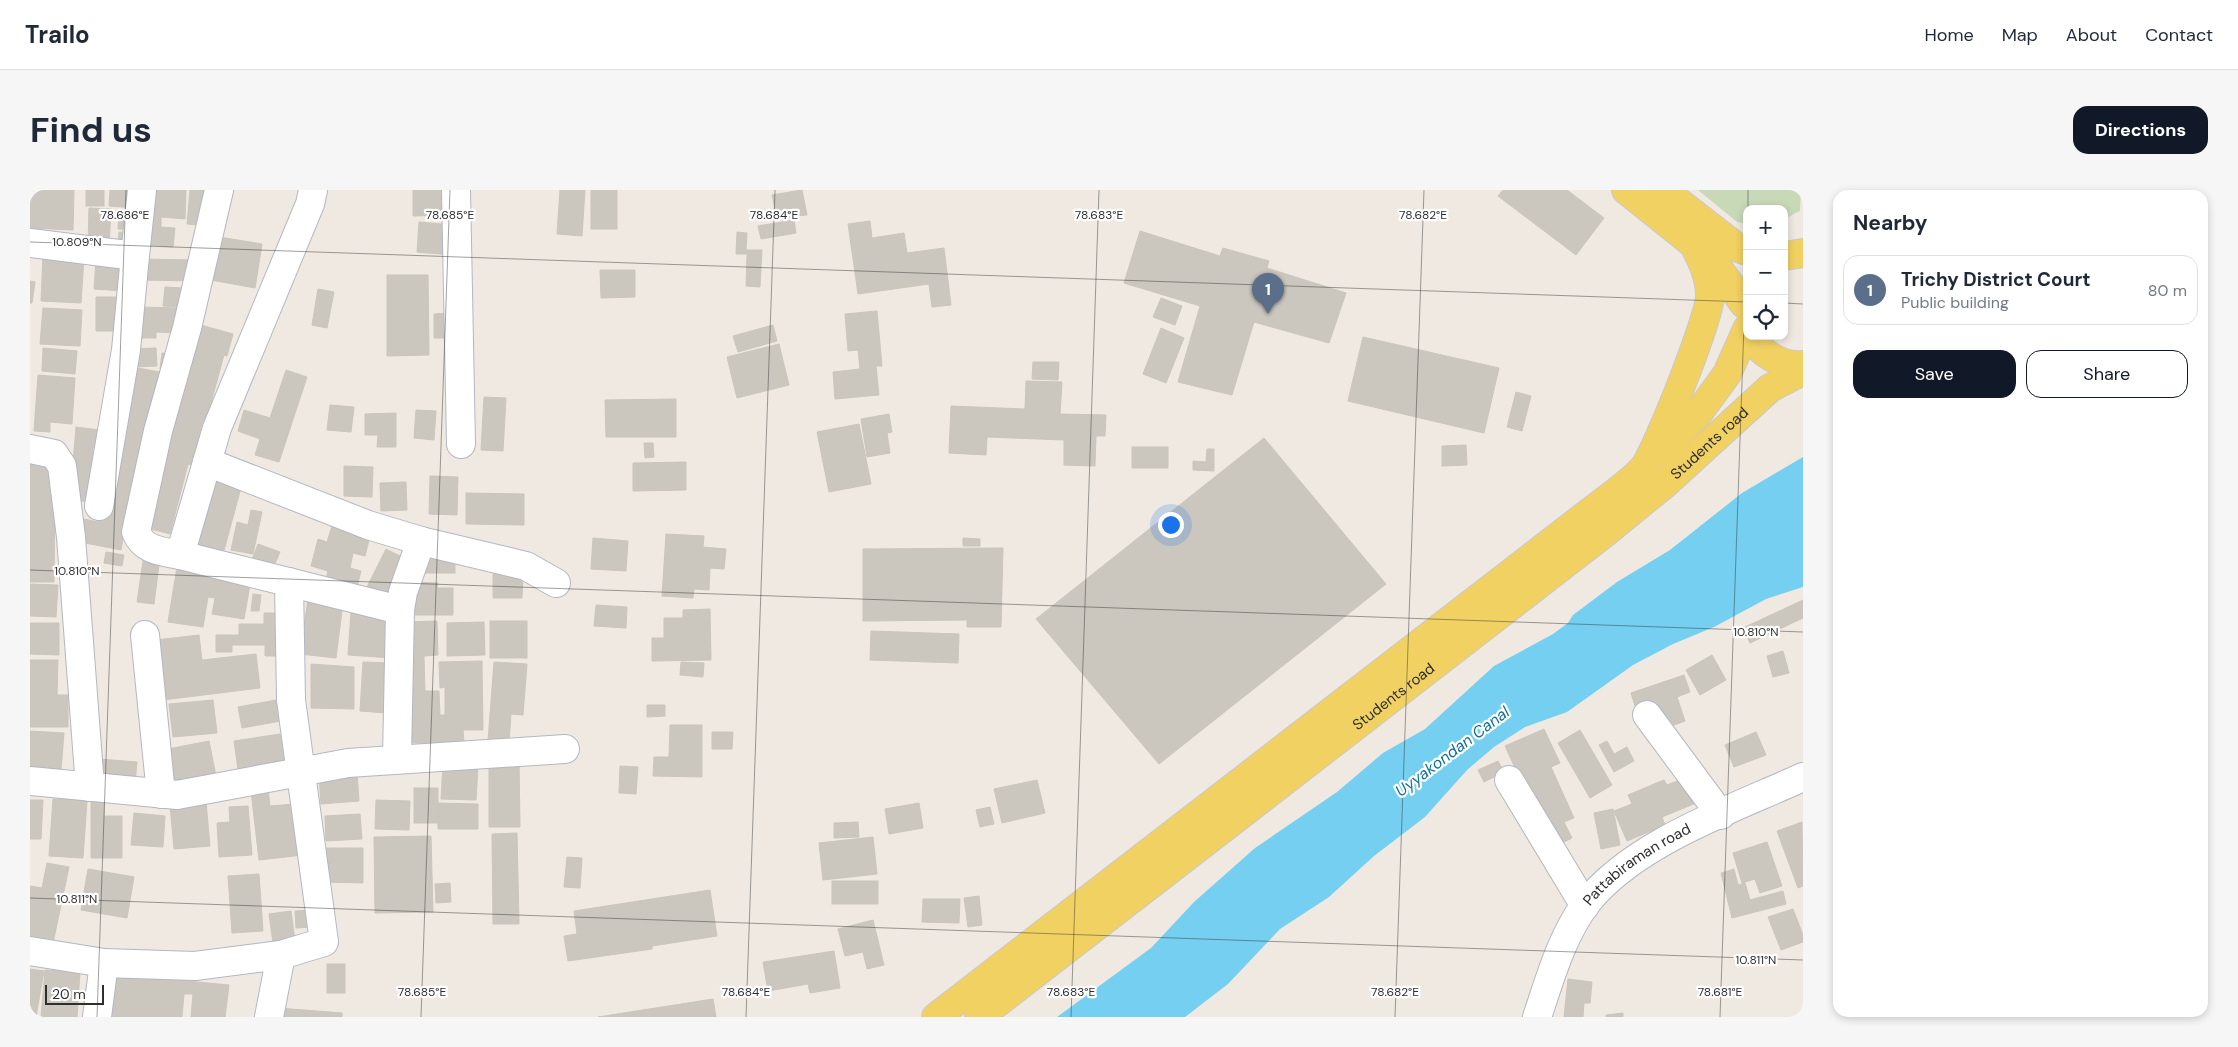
<!DOCTYPE html>
<meta charset="utf-8">
<style>
body{margin:0;font-family:"DM Sans",sans-serif;background:#f6f6f7;color:#1f2937}
.controls{position:absolute;right:15px;top:15px;display:grid;overflow:hidden;border-radius:10px;box-shadow:0 2px 8px #0003}
.controls button{width:45px;height:45px;display:grid;place-items:center;padding:0;border:0;border-bottom:1px solid #e0e1e3;background:#fff;color:#1f2937;font:25px sans-serif}
.scale{position:absolute;left:15px;bottom:12px;width:59px;box-sizing:border-box;padding-left:5px;border:2px solid #2e2e2e;border-top:0;font-size:14px;line-height:18px;white-space:nowrap;color:#2e2e2e;-webkit-text-stroke:4px #fff;paint-order:stroke}
.you{position:absolute;left:1140px;top:334px;width:18px;height:18px;margin:-12px;border:4px solid #fff;border-radius:50%;background:#1a73e8;box-shadow:0 0 0 8px #1a73e833}
.badge{display:grid;place-items:center;width:32px;height:32px;border-radius:50%;background:#111827;color:#fff;font-size:16px;font-weight:700}
.pin{position:absolute;translate:-50% -41px;filter:drop-shadow(0 1px 2px #0008)}
.pin::after{content:'';position:absolute;top:26px;width:18px;height:15px;background:inherit;clip-path:polygon(0 0,100% 0,50% 100%)}
.list{margin:0;padding:0;list-style:none}
h2{display:flex;justify-content:space-between;align-items:center;height:65px;margin:0;padding:0 20px;font-size:21px}
h2 small{font-size:16px;font-weight:400;color:#747a83}
.list li{display:grid;grid-template-columns:32px 1fr auto;gap:15px;align-items:center;box-sizing:border-box;height:70px;margin:0 10px 10px;padding:0 10px;border:1px solid #e0e1e3;border-radius:15px}
.list b{display:block;font-size:19px;white-space:nowrap}
.list p{margin:0;font-size:16px;white-space:nowrap;color:#747a83}
.list em{font-size:16px;font-style:normal;color:#747a83}
.actions{display:flex;gap:10px;padding:15px 20px}
.actions a{flex:1;padding:11px 0;border:1px solid #111827;border-radius:15px;text-align:center;font-size:18px;color:#111827}
.actions .main{background:#111827;color:#fff}
.icon{flex:none;width:28px;height:28px;fill:none;stroke:currentColor;stroke-width:2;stroke-linecap:round;stroke-linejoin:round}
.map{position:relative;flex:none;width:1773px;height:827px;overflow:hidden;border-radius:15px}
header{display:flex;align-items:center;gap:30px;box-sizing:border-box;height:70px;padding:0 25px;background:#fff;border-bottom:1px solid #e0e1e3}
header strong{font-size:24px}
nav{display:flex;gap:28px;margin-inline-start:auto;font-size:18px}
.intro{display:flex;align-items:center;justify-content:space-between;box-sizing:border-box;height:120px;padding:0 30px}
h1{margin:0;font-size:35px}
.button{padding:12px 22px;border-radius:15px;background:#111827;color:#fff;font-size:18px;font-weight:700}
main{display:flex;gap:30px;padding:0 30px}
aside{flex:1;background:#fff;border-radius:15px;box-shadow:0 2px 8px #0003}
.map>svg:first-child{display:block}
.cemetery{fill:#c8d9b8}
.water{fill:#75cff0}
.building{fill:#cbc7bf;stroke:#cbc5ba}
.lines{fill:none;stroke-linecap:round;stroke-linejoin:round}
.minor-casing{stroke:#b4b7c1;stroke-width:30}
.major-casing{stroke:#c9c9c9;stroke-width:30}
.minor{stroke:#fff;stroke-width:28}
.major{stroke:#f2d163;stroke-width:28}
.ticks{fill:none;stroke:#2e2e2e;stroke-width:1;stroke-opacity:0.45}
.labels{text-anchor:middle;stroke-width:4.5;stroke-linejoin:round;paint-order:stroke}
.street-label{font-size:15px;fill:#2e2e2e;stroke:#fff}
.water-label{font-size:16px;font-style:italic;fill:#0d6fa3;stroke:#fff}
.ticks-label{font-size:12px;text-anchor:middle;fill:#2e2e2e;stroke:#fff;stroke-width:4.5;stroke-linejoin:round;paint-order:stroke}
</style>
<header>
<strong>Trailo</strong>
<nav><a>Home</a><a>Map</a><a>About</a><a>Contact</a></nav>
</header>
<div class="intro"><h1>Find us</h1><a class="button">Directions</a></div>
<main>
<div class="map">
<svg width="1773" height="827" viewBox="0 0 1773 827">
<rect width="100%" height="100%" fill="#efe9e1"/>
<!-- cemetery -->
<path class="cemetery" d="M1668 0H1771L1770 21 1754 29V19H1717V34L1707 32Z"/>
<!-- water -->
<path class="water" d="M1773 267V397L1736 409 1684 437 1643 454 1603 475 1537 522 1495 537 1464 557 1437 580 1395 627 1344 666 1299 707 1250 739 1198 794 1155 827H1027L1121 758 1164 712 1225 658 1307 602 1353 563 1395 539 1464 476 1523 444 1538 433 1543 425 1587 392 1640 360 1712 303Z"/>
<!-- building -->
<g class="building">
<path d="M0 0H44L43 40 0 38Z"/>
<rect x="56" y="0" width="18" height="16"/>
<path d="M80 0H106L105 18 79 16Z"/>
<path d="M124 0H156L155 29 131 27V37L145 38 143 57 121 55Z"/>
<path d="M160 0H182L179 36 157 34Z"/>
<path d="M383 0H422V25L383 26Z"/>
<path d="M530 0H555L552 46 527 44Z"/>
<rect x="561" y="0" width="26" height="39"/>
<path d="M772 0 777 25 747 28 742 5Z"/>
<path d="M1473 0H1537L1574 28 1546 65 1468 6Z"/>
<path d="M59 18 81 19 79 56H58Z"/>
<path d="M89 24 106 25 105 40 88 39Z"/>
<path d="M764 30 766 43 731 49 728 36Z"/>
<path d="M840 31 842 48 874 43 877 63 914 58 921 115 902 117 899 94 828 104 818 34Z"/>
<path d="M389 32 424 35 421 65 387 62Z"/>
<path d="M1110 41 1190 66 1193 58 1239 71 1237 78 1316 103 1299 153 1224 132 1202 205 1148 192 1170 116 1094 93Z"/>
<path d="M89 42 103 43 88 57Z"/>
<path d="M707 42 717 43 716 60H732L730 97 716 96 717 64H706Z"/>
<path d="M189 47 232 54 225 98 181 90Z"/>
<path d="M13 65 54 67 51 113 11 111Z"/>
<path d="M113 69 163 70V91L112 90Z"/>
<path d="M66 70 96 72 94 101 64 99Z"/>
<path d="M570 80H605V107L571 108Z"/>
<path d="M357 85H398L399 165 357 166Z"/>
<path d="M0 91 5 92 2 113H0Z"/>
<path d="M135 97 154 98 152 117 133 116Z"/>
<path d="M288 99 304 102 297 138 282 135Z"/>
<path d="M66 107H93L94 141H66Z"/>
<path d="M1131 108 1152 116 1145 135 1123 127Z"/>
<path d="M107 117 153 118 152 143 126 142V148H107Z"/>
<path d="M13 118 52 120 50 156 10 154Z"/>
<path d="M847 121 852 176H846L849 205 805 209 803 182 830 179 828 160 818 161 815 124Z"/>
<path d="M420 123V148H404V124Z"/>
<path d="M167 134 203 144 197 166 194 165 176 231 173 230 161 275 158 274 140 344 110 336Z"/>
<path d="M743 135 747 151 708 162 703 146Z"/>
<path d="M1131 138 1154 148 1136 193 1113 184Z"/>
<path d="M1333 147 1469 178 1454 243 1318 211Z"/>
<path d="M749 154 759 195 707 208 697 167Z"/>
<path d="M13 158 47 161 45 184 12 181Z"/>
<path d="M126 158 127 176 103 177V159Z"/>
<path d="M132 163 144 164 142 180 130 179Z"/>
<path d="M1003 172H1029L1028 190 1002 189Z"/>
<path d="M97 176 135 183 106 278 91 360 45 351 49 328 68 332Z"/>
<path d="M256 180 277 187 249 272 225 265 230 249 208 241 214 220 240 228Z"/>
<path d="M8 185 45 188 42 234 20 232V242L4 241Z"/>
<path d="M996 191 1032 192 1030 224 1076 225 1075 246H1066L1065 276 1034 275V250L957 247 956 265 919 263 921 216 995 219Z"/>
<path d="M1486 202 1501 206 1492 241 1477 237Z"/>
<path d="M454 207 476 208 473 261 451 260Z"/>
<path d="M646 209V247H576L575 210Z"/>
<path d="M300 215 324 217 321 242 297 240Z"/>
<path d="M386 220 406 221 404 250 384 248Z"/>
<path d="M366 223V257H347L348 245H335V224Z"/>
<path d="M859 224 862 242 857 243 860 263 837 267 831 229Z"/>
<path d="M829 234 841 294 799 302 787 242Z"/>
<path d="M46 237 69 240 67 258 63 257 61 280H65L62 312 40 310Z"/>
<path d="M1234 248 1356 394 1129 574 1006 429Z"/>
<path d="M614 253H623L624 267 615 268Z"/>
<path d="M1436 255 1437 275 1412 276V256Z"/>
<rect x="1102" y="257" width="36" height="21"/>
<path d="M1177 259H1184V281L1163 280V271L1176 272Z"/>
<path d="M0 270H19V297H25L24 392H0Z"/>
<path d="M656 272V300L603 301V273Z"/>
<path d="M314 276 343 277 342 307 314 306Z"/>
<path d="M180 286 212 294 192 368 161 360Z"/>
<path d="M400 286 428 287 427 325 399 324Z"/>
<path d="M376 292 377 320 351 321 350 293Z"/>
<path d="M436 303 494 304V335L436 334Z"/>
<path d="M221 320 232 322 223 364 201 360 207 332 218 335Z"/>
<path d="M302 336 340 346 335 366 323 363 320 378 331 381 326 401 295 393 298 381 281 376 288 349 297 352Z"/>
<path d="M636 344 674 346 673 357 696 359 694 379 680 378 679 400 664 399 663 408 632 406Z"/>
<path d="M563 348 598 351 596 381 561 379Z"/>
<path d="M933 348 950 349V356H933Z"/>
<path d="M228 354 250 362 241 383 220 375Z"/>
<path d="M973 358 971 437H937V430L833 431V359Z"/>
<path d="M356 359 380 371 362 409 337 397Z"/>
<path d="M76 362 94 365 92 376 74 373Z"/>
<rect x="394" y="362" width="31" height="21"/>
<path d="M114 365 130 367 124 414 107 412Z"/>
<path d="M147 377 221 389 214 429 182 424 185 408 178 407 173 437 138 432Z"/>
<path d="M463 384H493L492 408H463Z"/>
<path d="M382 392 408 393 407 398H423V425H381Z"/>
<path d="M0 394 28 395 26 427 0 426Z"/>
<path d="M223 404 231 405 229 421H221Z"/>
<path d="M278 409 313 413 306 468 270 464Z"/>
<path d="M1773 410V428L1720 453 1713 438Z"/>
<path d="M566 415 597 417 596 438 564 436Z"/>
<path d="M680 419 681 470 622 471V448H634V428H653V420Z"/>
<path d="M321 422 365 426 362 468 318 465Z"/>
<path d="M234 423H245V443H254V466H235V455H202V462H186V445H209V434H234Z"/>
<path d="M407 431 408 465 394 466 395 501H409L410 525H415V497L410 498 409 472 452 471 453 540H433L434 552 377 553 375 432Z"/>
<rect x="460" y="431" width="37" height="37"/>
<path d="M454 432 455 465 417 466V433Z"/>
<path d="M0 433H29V465L0 464Z"/>
<path d="M841 441 929 444 928 473 840 470Z"/>
<path d="M169 445 172 470 226 464 230 498 133 510 126 450Z"/>
<path d="M1753 461 1759 483 1743 487 1737 466Z"/>
<path d="M1682 465 1696 490 1670 505 1656 480Z"/>
<path d="M0 470H28L27 505H38V537H0Z"/>
<path d="M333 472 360 473 356 523 330 521Z"/>
<path d="M464 472 497 474 493 525 481 524 479 553 458 551Z"/>
<path d="M651 472 674 473 673 487 650 485Z"/>
<path d="M281 474 324 477V519L281 518Z"/>
<path d="M1654 485 1660 502 1647 507 1655 531 1633 539 1607 522 1601 503Z"/>
<path d="M183 510 187 543 143 547 139 514Z"/>
<path d="M246 510 251 531 212 538 208 517Z"/>
<path d="M617 515H635V526L617 527Z"/>
<path d="M640 535H672V587L623 586 624 567H639Z"/>
<path d="M1514 539 1530 573 1521 577 1544 628 1534 632 1542 648 1522 658 1475 556Z"/>
<path d="M1550 540 1582 595 1560 608 1528 553Z"/>
<path d="M0 541 34 543 31 580 0 578Z"/>
<path d="M682 542H703L702 559H682Z"/>
<path d="M1726 542 1736 565 1704 577 1695 555Z"/>
<path d="M250 544 254 572 208 579 204 551Z"/>
<path d="M179 551 186 586 145 594 138 559Z"/>
<path d="M1577 551 1584 564 1597 557 1604 571 1584 582 1569 555Z"/>
<path d="M69 569 107 572 105 593 68 590Z"/>
<path d="M459 569H489L490 637H459Z"/>
<path d="M1468 571 1474 582 1454 592 1448 580Z"/>
<path d="M413 575 448 577 446 610 411 609Z"/>
<path d="M590 576 608 577 606 604 589 603Z"/>
<path d="M327 582 329 611 291 614 289 585Z"/>
<path d="M1655 588 1666 613 1632 627 1635 635 1597 651 1584 621 1602 614 1598 605 1634 590 1637 595Z"/>
<path d="M1007 590 1015 623 972 633 964 599Z"/>
<rect x="384" y="598" width="24" height="35"/>
<path d="M238 599 240 616 264 614 273 665 229 670 221 601Z"/>
<path d="M23 609 57 611 53 668 19 666Z"/>
<path d="M0 610H13L11 649H0Z"/>
<path d="M346 610 380 611 379 640 345 639Z"/>
<path d="M61 612H74V626H92V668H61Z"/>
<path d="M176 612 180 656 144 659 140 615Z"/>
<path d="M408 613 448 614V639H408Z"/>
<path d="M889 613 893 638 859 644 855 619Z"/>
<path d="M218 616 222 665 189 667 187 633 200 632 199 617Z"/>
<path d="M960 617 964 634 950 637 946 620Z"/>
<path d="M1583 619 1590 655 1571 659 1564 623Z"/>
<path d="M104 623 135 626 133 657 101 655Z"/>
<path d="M330 624 332 649 296 651 295 626Z"/>
<path d="M828 632 829 647 804 648V633Z"/>
<path d="M1772 632 1773 696 1768 698 1747 641Z"/>
<path d="M487 643 489 734H463L462 644Z"/>
<path d="M401 646 403 722 345 723 344 647Z"/>
<path d="M843 647 847 684 793 690 789 653Z"/>
<path d="M1737 652 1752 696 1730 703 1725 689 1712 693 1703 663Z"/>
<path d="M292 658H333V693L292 692Z"/>
<path d="M537 667 552 668 550 698 534 697Z"/>
<path d="M17 673 39 677 23 753 0 748V696L12 698Z"/>
<path d="M58 679 104 687 97 728 51 720Z"/>
<path d="M1704 679 1708 695 1715 693 1720 710 1753 701 1756 714 1702 728 1691 683Z"/>
<path d="M229 684 233 741 202 743 198 686Z"/>
<rect x="802" y="691" width="46" height="23"/>
<path d="M420 693 421 712 406 713 405 694Z"/>
<path d="M680 700 687 746 622 756V759L538 771 534 746 547 744 544 721Z"/>
<path d="M949 706 952 735 938 737 934 708Z"/>
<path d="M893 709H930L929 733 892 732Z"/>
<path d="M1763 719 1773 745V752L1751 760 1738 727Z"/>
<path d="M281 720 282 737 266 738 265 721Z"/>
<path d="M261 721 265 751 243 753 239 724Z"/>
<path d="M843 730 854 775 837 779 833 762 815 766 808 739Z"/>
<path d="M804 761 810 798 780 803 778 794 738 801 733 772Z"/>
<rect x="297" y="774" width="18" height="29"/>
<path d="M0 779 14 781 6 827H0Z"/>
<path d="M15 780 50 782 47 827H11Z"/>
<path d="M83 784 199 795 195 827H161L163 804H154L152 827H79Z"/>
<path d="M1538 789 1562 792 1560 813H1554L1553 827H1534Z"/>
<path d="M683 809 686 827H568Z"/>
<path d="M248 818 312 823V827H247Z"/>
<path d="M1593 823V827H1576V825Z"/>
</g>
<g class="lines">
<defs>
<g id="minor">
<path d="M283 0 280 14 187 238 150 365 370 420"/>
<path d="M426 0 431 254"/>
<path d="M0 53 105 66 112 0"/>
<path d="M0 259 24 264 32 276 41 347 60 597"/>
<path d="M177 272 338 335 391 351 496 376 526 393"/>
<path d="M69 316 96 160 105 66"/>
<path d="M150 365C131 361 114 361 106 342L128 241 157 138 189 0"/>
<path d="M115 445 131 604"/>
<path d="M1617 525 1691 625"/>
<path d="M367 568 370 420 373 402 391 351"/>
<path d="M1479 590 1555 716"/>
<path d="M0 591 147 605 318 573 535 559"/>
<path d="M0 761 74 773 165 776 251 765 239 827"/>
<path d="M251 765 294 752 261 510 259 392"/>
<path d="M67 827 74 773"/>
<path id="s1" d="M1507 827C1520 789 1531 748 1555 715 1602 653 1703 619 1773 587"/>
</g>
<g id="major">
<path d="M1596 0 1681 68 1714 114"/>
<path d="M1633 0 1708 58 1717 61"/>
<path d="M1754 66 1773 63"/>
<path d="M1721 146C1730 164 1753 177 1773 175"/>
<path d="M1628 264 1667 225 1697 184 1717 139"/>
<path d="M906 827 1556 325C1571 313 1605 290 1615 276 1628 257 1681 125 1680 105 1680 86 1671 68 1662 51"/>
<path id="s2" d="M949 827 1571 346 1636 293 1740 198 1773 181"/>
</g>
</defs>
<!-- minor casing -->
<use href="#minor" class="minor-casing"/>
<!-- major casing -->
<use href="#major" class="major-casing"/>
<!-- minor -->
<use href="#minor" class="minor"/>
<!-- major -->
<use href="#major" class="major"/>
</g>
<!-- ticks -->
<path class="ticks" d="M1718 19V0M0 52 1717 112M1754 113 1773 114M0 380 1773 442M0 708 1773 770M67 827 96 0M391 827 420 0M716 827 745 0M1041 827 1069 0M1365 827 1394 0M1690 827 1717 48"/>
<g class="labels">
<!-- street labels -->
<g class="street-label">
<text dy="5" stroke="none"><textPath href="#s2" startOffset="929">Students road</textPath></text>
<text dy="5" stroke="none"><textPath href="#s2" startOffset="524">Students road</textPath></text>
<text dy="5" stroke="none"><textPath href="#s1" startOffset="189">Pattabiraman road</textPath></text>
</g>
<!-- water labels -->
<g class="water-label">
<text transform="translate(1422 561) rotate(-37)" y="6">Uyyakondan Canal</text>
</g>
</g>
<g class="ticks-label">
<text x="95" y="29">78.686°E</text>
<text x="420" y="29">78.685°E</text>
<text x="744" y="29">78.684°E</text>
<text x="1069" y="29">78.683°E</text>
<text x="1393" y="29">78.682°E</text>
<text x="47" y="56">10.809°N</text>
<text x="47" y="385">10.810°N</text>
<text x="1726" y="446">10.810°N</text>
<text x="47" y="713">10.811°N</text>
<text x="1726" y="774">10.811°N</text>
<text x="392" y="806">78.685°E</text>
<text x="716" y="806">78.684°E</text>
<text x="1041" y="806">78.683°E</text>
<text x="1365" y="806">78.682°E</text>
<text x="1690" y="806">78.681°E</text>
</g>
</svg>
<div class="controls">
<button>+</button>
<button>−</button>
<button><svg class="icon" aria-label="locate" viewBox="0 0 24 24"><circle cx="12" cy="12" r="6"/><path d="M12 2v4M12 18v4M2 12h4M18 12h4"/></svg></button>
</div>
<div class="scale">20 m</div>
<div class="you"></div>
<div class="pin badge" style="left:1238px;top:124px;background:#5c6f8a">1</div>
</div>
<aside>
<h2>Nearby<small></small></h2>
<ul class="list">
<li><span class="badge" style="background:#5c6f8a">1</span><div><b>Trichy District Court</b><p>Public building</p></div><em>80 m</em></li>
</ul>
<div class="actions"><a class="main">Save</a><a>Share</a></div>
</aside>
</main>
